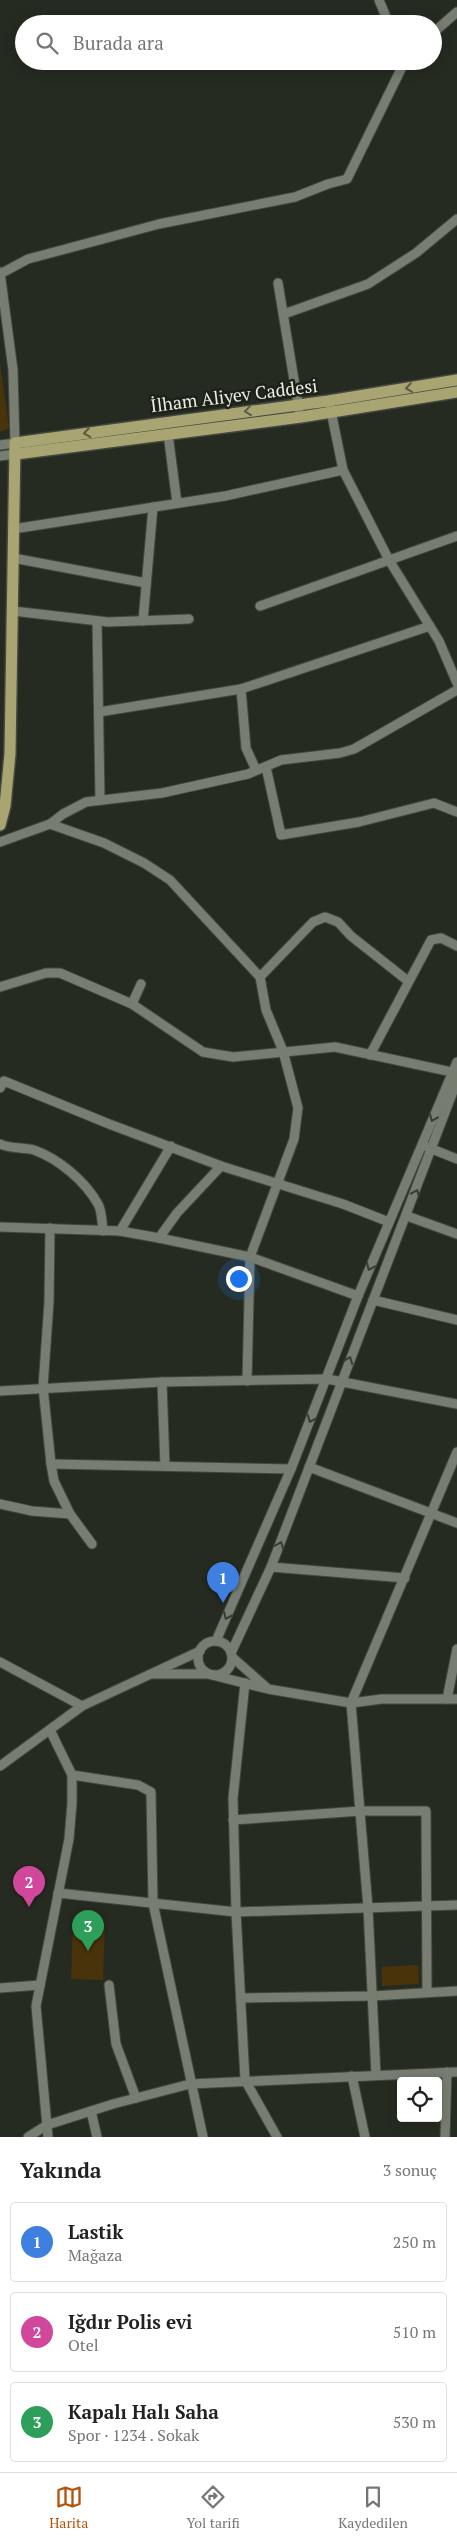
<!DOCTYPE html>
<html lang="tr">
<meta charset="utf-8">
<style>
body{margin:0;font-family:"PT Serif",serif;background:#f2f2f2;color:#222}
.controls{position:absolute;right:15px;bottom:15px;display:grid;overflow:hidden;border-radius:5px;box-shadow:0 2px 12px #0003}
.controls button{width:45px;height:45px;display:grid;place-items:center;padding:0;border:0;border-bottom:1px solid #e0e0e0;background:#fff;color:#222;font:25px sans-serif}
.you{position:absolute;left:238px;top:1278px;width:18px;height:18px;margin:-12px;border:4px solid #fff;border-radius:50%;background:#1a73e8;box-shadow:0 0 0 8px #1a73e833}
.badge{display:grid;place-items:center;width:32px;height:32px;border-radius:50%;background:#b45309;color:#fff;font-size:16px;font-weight:700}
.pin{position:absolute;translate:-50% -41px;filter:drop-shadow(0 1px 2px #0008)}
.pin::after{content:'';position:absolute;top:26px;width:18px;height:15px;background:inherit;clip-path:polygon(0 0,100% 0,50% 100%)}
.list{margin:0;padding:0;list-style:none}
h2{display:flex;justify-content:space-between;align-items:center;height:65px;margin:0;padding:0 20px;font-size:21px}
h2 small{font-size:16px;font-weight:400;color:#767676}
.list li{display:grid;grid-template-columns:32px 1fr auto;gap:15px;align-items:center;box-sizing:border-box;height:80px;margin:0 10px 10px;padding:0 10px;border:1px solid #e0e0e0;border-radius:5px}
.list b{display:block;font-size:19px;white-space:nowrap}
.list p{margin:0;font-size:16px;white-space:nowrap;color:#767676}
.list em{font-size:16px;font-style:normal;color:#767676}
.icon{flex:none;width:28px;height:28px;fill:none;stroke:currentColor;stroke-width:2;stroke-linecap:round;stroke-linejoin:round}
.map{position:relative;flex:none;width:457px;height:2137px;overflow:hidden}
.search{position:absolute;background:#fff;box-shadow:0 2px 12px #0003;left:15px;right:15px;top:15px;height:55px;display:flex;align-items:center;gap:12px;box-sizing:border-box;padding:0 18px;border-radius:28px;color:#767676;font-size:19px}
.sheet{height:335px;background:#fff}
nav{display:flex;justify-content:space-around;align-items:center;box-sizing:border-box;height:70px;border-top:1px solid #e0e0e0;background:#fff;font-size:14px;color:#767676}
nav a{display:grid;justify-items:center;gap:2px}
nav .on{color:#b45309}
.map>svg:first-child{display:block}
.green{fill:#49330a}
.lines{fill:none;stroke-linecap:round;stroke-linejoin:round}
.minor-casing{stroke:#44483f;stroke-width:11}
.major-casing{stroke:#44483f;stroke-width:14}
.minor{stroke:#777d70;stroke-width:9}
.major{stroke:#a8a572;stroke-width:11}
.oneway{stroke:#5c5c40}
.oneway2{stroke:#383d32}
.labels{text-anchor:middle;stroke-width:5;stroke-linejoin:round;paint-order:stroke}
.street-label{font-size:18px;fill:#ebeee8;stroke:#1d2117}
</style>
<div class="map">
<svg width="457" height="2137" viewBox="0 0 457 2137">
<rect width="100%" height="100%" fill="#262b21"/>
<!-- green -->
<g class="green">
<path d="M0 362 9 428 0 432Z"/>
<path d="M73 1922 105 1923 103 1980 71 1979Z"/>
<path d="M418 1965 419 1984 382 1986V1967Z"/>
</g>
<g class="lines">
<defs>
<g id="minor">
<path d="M379 0 389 24"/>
<path d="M433 33 457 12"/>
<path d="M0 272 13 370 15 443 0 445"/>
<path d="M0 274 28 259 159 224 295 197 328 184 347 179 405 61"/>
<path d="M278 283 299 410"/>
<path d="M284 314 368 284 416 253 457 219"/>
<path d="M330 406 343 470 389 560 439 641 457 683"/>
<path d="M168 434 177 503"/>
<path d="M0 456 16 454"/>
<path d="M13 529 225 496 343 470"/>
<path d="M13 558 146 583"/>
<path d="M260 606 457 536"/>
<path d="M13 611 108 622 189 619"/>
<path d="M97 621 100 799"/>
<path d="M143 621 153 507"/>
<path d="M241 689 246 748 256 770"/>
<path d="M99 712 241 689 430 626"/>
<path d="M266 767 281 835 359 822 434 803 457 812"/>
<path d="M50 824 104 843 144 863 170 880 260 977 266 1010 283 1051 298 1108 294 1139 250 1257 247 1381"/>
<path d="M0 842 50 824 63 814 86 802 162 793 248 774 281 760 340 753 354 749 457 690"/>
<path d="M260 977 313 922 325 917 338 922 351 936 408 981"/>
<path d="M0 987 46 973H60L132 1004 203 1052 233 1057 335 1047 457 1073"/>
<path d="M132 1004 141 984"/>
<path d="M370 1055 431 940 441 938 457 946"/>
<path d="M0 1088 4 1081 109 1124 221 1166 343 1204 389 1222"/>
<path d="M0 1144C11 1149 23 1147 34 1150 59 1159 85 1181 98 1204 102 1211 102 1223 103 1231"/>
<path d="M427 1147 457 1159"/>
<path d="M407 1216 457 1234"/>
<path d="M0 1227 120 1231 159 1238 250 1257 358 1296"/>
<path d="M50 1228 49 1302 43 1387 51 1464 54 1481 70 1514 92 1544"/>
<path d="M120 1231 171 1146"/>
<path d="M159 1238 177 1213 221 1166"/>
<path d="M373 1300 457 1320"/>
<path d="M162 1382 165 1466"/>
<path d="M0 1391 162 1382 327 1379 457 1404"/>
<path d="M51 1464 291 1469"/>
<path d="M309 1467 457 1523"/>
<path d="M0 1504 32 1511 70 1514"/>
<path d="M271 1567 405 1578"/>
<path d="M216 1641 291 1469 358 1296 457 1062"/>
<circle cx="215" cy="1658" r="17"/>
<path d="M231 1653 271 1567 457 1081"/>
<path d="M232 1657 266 1687"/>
<path d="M0 1662 82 1706"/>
<path d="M153 1674H207"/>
<path d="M212 1675 268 1689 351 1703 382 1699H457"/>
<path d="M245 1683 233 1798 236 1912 245 2080 277 2137"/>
<path d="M447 1699 457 1649"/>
<path d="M0 1766 82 1706 200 1651"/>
<path d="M72 1775 138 1785 151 1792 153 1903 203 2137"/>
<path d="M233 1820 361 1811H426L427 1991"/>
<path d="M58 1893 236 1912 457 1905"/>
<path d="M109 1985 116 2044 136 2098"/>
<path d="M0 1988 40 1985"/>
<path d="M241 1998 372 1996 457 1991"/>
<path d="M376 2075 368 1908 351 1703 457 1452"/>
<path d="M352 2076 365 2137"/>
<path d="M91 2111 97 2137"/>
<path d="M28 2137 47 2125 113 2104 190 2084 457 2072"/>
<path d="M48 2137 36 2006 69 1839 72 1803V1775L50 1730"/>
<path d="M445 2137 447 2072"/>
</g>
<g id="major">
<path d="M16 454 301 417 457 392"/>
<path d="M0 825 5 806 10 754 15 443 328 401 457 380"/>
</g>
</defs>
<!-- minor casing -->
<use href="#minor" class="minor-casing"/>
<!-- major casing -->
<use href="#major" class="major-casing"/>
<!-- minor -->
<use href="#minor" class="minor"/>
<!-- major -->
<use href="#major" class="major"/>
</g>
<!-- one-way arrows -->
<defs><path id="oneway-chevron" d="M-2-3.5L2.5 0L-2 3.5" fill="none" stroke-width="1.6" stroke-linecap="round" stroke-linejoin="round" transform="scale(1.25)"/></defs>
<g class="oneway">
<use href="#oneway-chevron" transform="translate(409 388) rotate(171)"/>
<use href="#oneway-chevron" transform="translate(248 411) rotate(173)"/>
<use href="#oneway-chevron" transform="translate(87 433) rotate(171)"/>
</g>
<g class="oneway2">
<use href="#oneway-chevron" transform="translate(433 1118) rotate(112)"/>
<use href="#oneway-chevron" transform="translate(416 1193) rotate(-68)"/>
<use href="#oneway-chevron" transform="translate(370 1267) rotate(113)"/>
<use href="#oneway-chevron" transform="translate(349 1360) rotate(-69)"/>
<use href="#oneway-chevron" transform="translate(311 1419) rotate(112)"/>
<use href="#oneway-chevron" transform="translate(280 1545) rotate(-69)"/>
<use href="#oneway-chevron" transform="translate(227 1616) rotate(114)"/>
</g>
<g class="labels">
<!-- street labels -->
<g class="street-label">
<text transform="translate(234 396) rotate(-7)" y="6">İlham Aliyev Caddesi</text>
</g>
</g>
</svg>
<div class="controls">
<button><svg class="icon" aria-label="locate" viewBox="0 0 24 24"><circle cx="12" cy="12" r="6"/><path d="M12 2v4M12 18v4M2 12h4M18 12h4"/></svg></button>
</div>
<div class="you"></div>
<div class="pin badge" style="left:223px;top:1603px;background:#3f7fe0">1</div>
<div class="pin badge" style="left:29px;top:1907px;background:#d1479c">2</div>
<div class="pin badge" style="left:88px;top:1951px;background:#2e9e5b">3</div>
<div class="search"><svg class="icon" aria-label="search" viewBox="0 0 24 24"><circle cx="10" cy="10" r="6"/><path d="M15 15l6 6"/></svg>Burada ara</div>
</div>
<section class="sheet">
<h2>Yakında<small>3 sonuç</small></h2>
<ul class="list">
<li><span class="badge" style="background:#3f7fe0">1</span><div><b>Lastik</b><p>Mağaza</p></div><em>250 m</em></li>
<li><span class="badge" style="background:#d1479c">2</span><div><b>Iğdır Polis evi</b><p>Otel</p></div><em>510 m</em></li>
<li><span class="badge" style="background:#2e9e5b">3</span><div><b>Kapalı Halı Saha</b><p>Spor · 1234 . Sokak</p></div><em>530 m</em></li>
</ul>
</section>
<nav>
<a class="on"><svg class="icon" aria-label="map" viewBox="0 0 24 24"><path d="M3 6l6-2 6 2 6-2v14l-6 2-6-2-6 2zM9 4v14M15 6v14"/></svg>Harita</a>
<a><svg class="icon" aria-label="directions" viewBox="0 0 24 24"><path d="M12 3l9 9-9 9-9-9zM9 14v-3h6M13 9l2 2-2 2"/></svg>Yol tarifi</a>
<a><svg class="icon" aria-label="saved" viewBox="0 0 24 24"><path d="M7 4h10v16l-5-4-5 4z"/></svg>Kaydedilen</a>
</nav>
